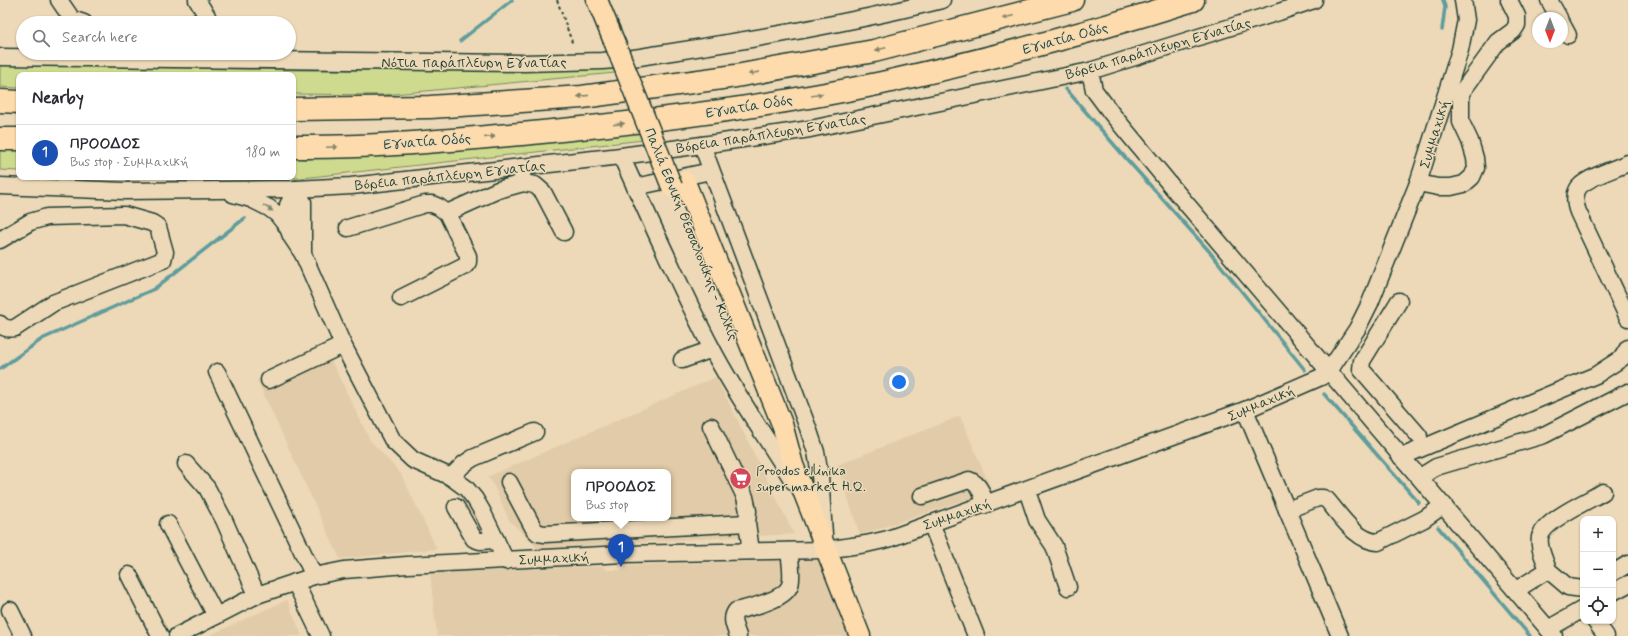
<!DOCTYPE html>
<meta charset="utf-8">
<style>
body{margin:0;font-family:Mynerve,sans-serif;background:#f2f2f3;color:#2b2b33}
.controls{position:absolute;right:12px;bottom:12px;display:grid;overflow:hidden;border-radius:8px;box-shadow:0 1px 3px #0004}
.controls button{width:36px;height:36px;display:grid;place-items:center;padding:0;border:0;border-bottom:1px solid #e1e1e2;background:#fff;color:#2b2b33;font:20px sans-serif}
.compass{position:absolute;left:1532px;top:12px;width:36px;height:36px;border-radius:50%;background:#fff;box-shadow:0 1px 3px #0004;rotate:180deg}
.you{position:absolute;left:899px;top:382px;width:14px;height:14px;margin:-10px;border:3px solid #fff;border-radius:50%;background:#1a73e8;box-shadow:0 0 0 6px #1a73e833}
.badge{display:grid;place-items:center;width:26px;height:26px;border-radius:50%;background:#d1495b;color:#fff;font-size:13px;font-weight:700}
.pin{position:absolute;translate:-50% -33px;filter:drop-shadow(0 1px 2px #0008)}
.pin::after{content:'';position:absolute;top:21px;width:14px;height:12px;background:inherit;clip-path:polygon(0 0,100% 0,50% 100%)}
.popup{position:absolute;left:571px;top:469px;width:100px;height:52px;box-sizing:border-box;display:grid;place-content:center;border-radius:8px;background:#fff;filter:drop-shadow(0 1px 3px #0005);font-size:13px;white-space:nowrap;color:#7c7c81}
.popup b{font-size:15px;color:#2b2b33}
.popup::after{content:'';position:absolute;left:50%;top:100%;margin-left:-8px;border:8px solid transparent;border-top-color:#fff}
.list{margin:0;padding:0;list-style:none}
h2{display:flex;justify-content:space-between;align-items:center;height:52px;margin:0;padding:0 16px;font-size:17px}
h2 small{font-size:13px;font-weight:400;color:#7c7c81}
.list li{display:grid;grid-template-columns:26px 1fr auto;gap:12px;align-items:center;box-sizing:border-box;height:56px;padding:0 16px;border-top:1px solid #e1e1e2}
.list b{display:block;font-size:15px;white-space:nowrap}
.list p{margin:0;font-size:13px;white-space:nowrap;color:#7c7c81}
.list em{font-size:13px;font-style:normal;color:#7c7c81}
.icon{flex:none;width:22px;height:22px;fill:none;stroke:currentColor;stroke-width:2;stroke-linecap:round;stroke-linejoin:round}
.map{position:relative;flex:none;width:1628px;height:636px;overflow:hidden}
.search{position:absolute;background:#fff;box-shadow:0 1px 3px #0004;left:16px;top:16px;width:280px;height:44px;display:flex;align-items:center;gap:10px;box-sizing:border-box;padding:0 14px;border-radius:22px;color:#7c7c81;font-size:15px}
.panel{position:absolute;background:#fff;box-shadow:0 1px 3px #0004;left:16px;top:72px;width:280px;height:108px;border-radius:8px}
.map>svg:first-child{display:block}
.built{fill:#e2cba8;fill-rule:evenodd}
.grass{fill:#ceda8d;stroke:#768c60}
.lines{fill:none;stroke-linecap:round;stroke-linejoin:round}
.stream{stroke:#5f9c9c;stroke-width:3.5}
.minor-casing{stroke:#1f3d34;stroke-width:19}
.major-casing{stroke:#1f3d34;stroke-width:23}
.highway-casing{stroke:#1f3d34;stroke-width:25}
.path{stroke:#1f3d34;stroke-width:2;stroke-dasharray:3 3;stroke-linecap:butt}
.minor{stroke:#edd9b7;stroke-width:16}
.major{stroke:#fedbac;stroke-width:20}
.highway{stroke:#fedbac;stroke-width:22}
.major-bridge-casing{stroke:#1f3d34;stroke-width:23;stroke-linecap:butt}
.major-bridge{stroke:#fedbac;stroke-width:20}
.oneway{fill:#83846a}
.oneway2{fill:#7c836f}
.labels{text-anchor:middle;stroke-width:3;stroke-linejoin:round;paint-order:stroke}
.street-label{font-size:14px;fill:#1f3d34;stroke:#edd9b7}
.poi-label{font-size:14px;fill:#1f3d34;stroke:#edd9b7;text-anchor:start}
</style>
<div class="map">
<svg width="1628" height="636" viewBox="0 0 1628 636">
<rect width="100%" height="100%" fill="#edd9b7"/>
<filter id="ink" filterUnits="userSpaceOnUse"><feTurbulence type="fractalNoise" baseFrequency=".025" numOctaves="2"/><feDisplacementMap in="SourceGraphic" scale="8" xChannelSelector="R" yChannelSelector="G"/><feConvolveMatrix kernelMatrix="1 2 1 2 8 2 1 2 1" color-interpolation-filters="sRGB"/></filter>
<g filter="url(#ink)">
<!-- built -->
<g class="built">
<path d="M324 346 370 440 401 474 437 549 340 559 257 380Z"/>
<path d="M716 377 794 534 537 548 509 520 492 482 487 477ZM574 472H668V518H574Z"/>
<path d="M960 416 992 491 860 535 837 465Z"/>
<path d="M819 560 849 636H437L430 573 603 566 606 570H624L627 565Z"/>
<path d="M287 600 302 636H208Z"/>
</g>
<!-- grass -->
<g class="grass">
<path d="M610 63 615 73 383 95 293 94V75H19V88L0 87V65L301 70H538Z"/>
<path d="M639 128 644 140 302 178 246 177H293V158L306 159Z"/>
<path d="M0 149 19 150V171L0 170Z"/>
</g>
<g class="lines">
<!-- stream -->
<g class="stream">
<path d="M1442 30 1445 7 1443 0"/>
<path d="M460 41 512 0"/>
<path d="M1066 89 1123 155 1209 251 1305 370"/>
<path d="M0 369 42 339 154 289 245 218"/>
<path d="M1324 394 1419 503"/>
<path d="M1438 527 1530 636"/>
</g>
<defs>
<g id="minor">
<path d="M59 0 72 19 84 23"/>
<path d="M1549 0 1559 18"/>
<path d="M196 23 203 21 207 16 197 0"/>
<path d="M1562 24 1568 35"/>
<path d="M0 57 524 63 602 61 628 59C733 42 839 26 942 0"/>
<path d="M1090 71 1094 90 1112 114 1173 188 1554 636"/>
<path d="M702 145 808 428 816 452 820 475 824 534"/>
<path d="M621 156C651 221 679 286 712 349 736 395 766 437 793 481"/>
<path d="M1628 163C1615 169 1588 177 1579 187 1574 194 1575 204 1578 212L1628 318"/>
<path d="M521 167 523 183 535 185 543 192 564 232"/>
<path d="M1418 183 1438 187H1451L1464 184 1472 177 1476 168 1475 158 1470 141 1461 122V93L1498 42 1513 31 1517 25V16L1509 0"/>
<path d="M0 186 125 191 296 189 351 186 621 156 702 145 810 129 1090 71 1279 12 1314 0"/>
<path d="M635 187 711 171"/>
<path d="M296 189 303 202V254"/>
<path d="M233 194 251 199 269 208 277 214 288 228 291 236 303 254 343 345 393 441 413 460 451 477 466 488 475 499 482 511 506 561"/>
<path d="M447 213 498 190 523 183"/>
<path d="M288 228V205L296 189"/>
<path d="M348 228 425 204H432L439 207 447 213 468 256V262L465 266 401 298"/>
<path d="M0 240 30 222 47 217 124 215 152 223 158 227 165 252 163 260 53 303 15 328C9 329 4 329 0 324"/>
<path d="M1399 301 1362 361 1361 369 1419 436"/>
<path d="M682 360 712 349"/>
<path d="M217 372 314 576"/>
<path d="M269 380 343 345"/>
<path d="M1245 410 1340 636"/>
<path d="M711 426 745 497 748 511 747 523 751 551"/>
<path d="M1401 457 1596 375 1622 358 1628 348"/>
<path d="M186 464 207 488 224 520 257 595"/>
<path d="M451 477 464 464 473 458 535 432"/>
<path d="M1420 477 1436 467 1544 435 1628 392"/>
<path d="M509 482 534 529 538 533 545 534 747 523"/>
<path d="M1027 490 1037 520 1054 546 1068 587"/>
<path d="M922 496 969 480C980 484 983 495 985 505"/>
<path d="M456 507 474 539 480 541 496 540"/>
<path d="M1287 510 1318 498H1323L1327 500C1341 516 1356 541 1378 542L1424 519 1444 505"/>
<path d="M931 523 976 636"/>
<path d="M168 524 216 616"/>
<path d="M1548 570 1568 587 1583 589"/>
<path d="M1613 573 1628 564"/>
<path d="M129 575 160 636"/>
<path d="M295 582 321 636"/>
<path d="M1516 590 1548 570C1545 560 1538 548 1540 537 1544 520 1588 501 1603 492"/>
<path d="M1613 592 1628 584"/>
<path d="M10 610 23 636"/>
<path d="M1595 621 1606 636"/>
<path d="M1548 629 1583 609"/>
<path d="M177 636 257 595 314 576 344 570 407 565 624 554 825 550 866 544 888 539 1245 410 1321 377 1329 371 1357 329 1370 303 1418 183 1460 50 1466 20 1463 0"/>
<path d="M738 636C735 627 730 619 736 611 751 607 785 600 790 585 793 577 790 560 789 551"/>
</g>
<g id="major">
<path d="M597 0 616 46"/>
<path d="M685 182 782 424 793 465 860 636"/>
</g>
<g id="highway">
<path d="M0 101 19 102"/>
<path d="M293 109 430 107 582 97 736 76 874 51 1072 0"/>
<path d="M0 139H19"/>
<path d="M293 147C373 148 452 140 532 133 648 122 768 107 882 83 987 60 1091 32 1193 0"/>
</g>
</defs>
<!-- minor casing -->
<use href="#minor" class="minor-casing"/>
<!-- major casing -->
<use href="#major" class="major-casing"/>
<!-- highway casing -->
<use href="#highway" class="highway-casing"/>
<!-- path -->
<path class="path" d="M557 0 573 45"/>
<!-- minor -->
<use href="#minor" class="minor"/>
<!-- major -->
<use href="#major" class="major"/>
<!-- highway -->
<use href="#highway" class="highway"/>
<defs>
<path id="major-bridge" d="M616 46 672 187"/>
</defs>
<!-- major-bridge casing -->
<use href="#major-bridge" class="major-bridge-casing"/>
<!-- major-bridge -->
<use href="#major-bridge" class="major-bridge"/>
</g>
<!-- one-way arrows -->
<defs><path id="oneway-solid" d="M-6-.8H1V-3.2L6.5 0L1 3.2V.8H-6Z"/></defs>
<g class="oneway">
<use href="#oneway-solid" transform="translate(1008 17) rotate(165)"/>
<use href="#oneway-solid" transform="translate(881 49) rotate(166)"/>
<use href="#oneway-solid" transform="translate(754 73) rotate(169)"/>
<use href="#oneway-solid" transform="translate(817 95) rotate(-10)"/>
<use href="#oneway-solid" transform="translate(583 96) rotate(174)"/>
<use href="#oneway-solid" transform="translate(619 124) rotate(-7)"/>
<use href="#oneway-solid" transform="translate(490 137) rotate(-5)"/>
<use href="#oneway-solid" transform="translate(332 147) rotate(-3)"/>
</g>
<use class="oneway2" href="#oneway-solid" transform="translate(268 208) rotate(32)"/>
</g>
<!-- icons -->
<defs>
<symbol id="supermarket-disc" viewBox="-11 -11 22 22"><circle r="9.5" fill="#d1495b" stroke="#edd9b7"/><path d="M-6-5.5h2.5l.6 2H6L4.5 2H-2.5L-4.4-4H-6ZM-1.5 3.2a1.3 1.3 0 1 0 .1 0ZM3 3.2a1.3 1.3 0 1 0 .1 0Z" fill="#fff"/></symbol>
</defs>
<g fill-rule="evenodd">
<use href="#supermarket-disc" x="728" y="466" width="25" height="25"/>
</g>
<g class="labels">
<!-- street labels -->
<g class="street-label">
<text transform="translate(1065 38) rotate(-15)" y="5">Εγνατία Οδός</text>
<text transform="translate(1158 48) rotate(-16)" y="5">Βόρεια παράπλευρη Εγνατίας</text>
<text x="474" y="67">Νότια παράπλευρη Εγνατίας</text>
<text transform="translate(749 106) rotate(-9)" y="5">Εγνατία Οδός</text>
<text transform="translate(771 133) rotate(-9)" y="5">Βόρεια παράπλευρη Εγνατίας</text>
<text transform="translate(1434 134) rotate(-73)" y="5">Συμμαχική</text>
<text transform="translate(427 141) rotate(-4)" y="5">Εγνατία Οδός</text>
<text transform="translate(450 175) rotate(-6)" y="5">Βόρεια παράπλευρη Εγνατίας</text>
<text transform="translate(692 234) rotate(68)" y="5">Παλιά Εθνική Θεσσαλονίκης - Κιλκίς</text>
<text transform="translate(1261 403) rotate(-23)" y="5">Συμμαχική</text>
<text transform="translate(957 514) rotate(-19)" y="5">Συμμαχική</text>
<text transform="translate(554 558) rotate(-3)" y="5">Συμμαχική</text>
</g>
<!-- poi labels -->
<g class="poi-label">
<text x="756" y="475">Proodos ellinika<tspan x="756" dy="16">super market H.Q.</tspan></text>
</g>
</g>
</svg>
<div class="controls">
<button>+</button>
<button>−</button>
<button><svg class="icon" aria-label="locate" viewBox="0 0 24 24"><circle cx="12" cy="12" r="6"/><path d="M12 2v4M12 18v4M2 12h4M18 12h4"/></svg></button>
</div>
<svg class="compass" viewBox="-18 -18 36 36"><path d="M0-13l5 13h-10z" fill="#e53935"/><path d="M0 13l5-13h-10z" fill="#7c7c81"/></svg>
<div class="you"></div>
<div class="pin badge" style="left:621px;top:567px;background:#1a4fb4">1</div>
<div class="popup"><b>ΠΡΟΟΔΟΣ</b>Bus stop</div>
<div class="search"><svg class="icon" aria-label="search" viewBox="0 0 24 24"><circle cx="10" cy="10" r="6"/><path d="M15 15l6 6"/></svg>Search here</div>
<section class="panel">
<h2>Nearby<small></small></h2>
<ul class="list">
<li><span class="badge" style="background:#1a4fb4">1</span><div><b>ΠΡΟΟΔΟΣ</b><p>Bus stop · Συμμαχική</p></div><em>180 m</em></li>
</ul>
</section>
</div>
